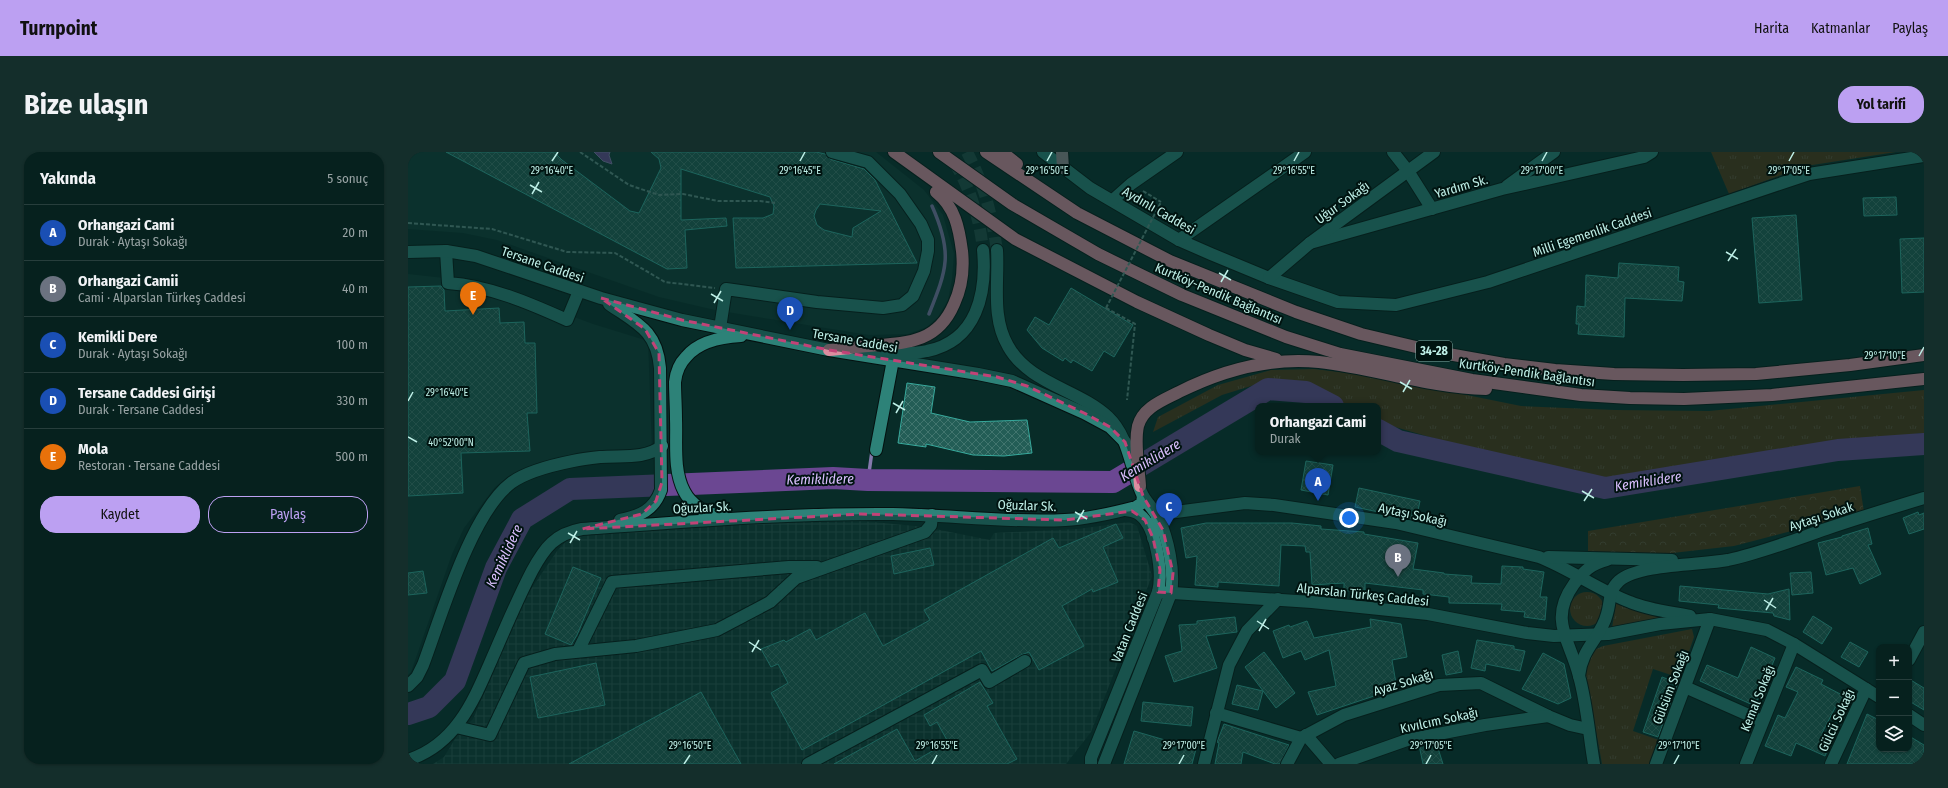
<!DOCTYPE html>
<html lang="tr">
<meta charset="utf-8">
<style>
body{margin:0;font-family:"Fira Sans Condensed",sans-serif;background:#142e2b;color:#f1f3f6}
.controls{position:absolute;right:12px;bottom:12px;display:grid;overflow:hidden;border-radius:8px;box-shadow:0 1px 3px #0004}
.controls button{width:36px;height:36px;display:grid;place-items:center;padding:0;border:0;border-bottom:1px solid #273e3c;background:#06211e;color:#f1f3f6;font:20px sans-serif}
.you{position:absolute;left:941px;top:366px;width:14px;height:14px;margin:-10px;border:3px solid #fff;border-radius:50%;background:#1a73e8;box-shadow:0 0 0 6px #1a73e833}
.badge{display:grid;place-items:center;width:26px;height:26px;border-radius:50%;background:#bca0f2;color:#fff;font-size:13px;font-weight:700}
.pin{position:absolute;translate:-50% -33px;filter:drop-shadow(0 1px 2px #0008)}
.pin::after{content:'';position:absolute;top:21px;width:14px;height:12px;background:inherit;clip-path:polygon(0 0,100% 0,50% 100%)}
.popup{position:absolute;left:847px;top:251px;width:126px;height:52px;box-sizing:border-box;display:grid;place-content:center;border-radius:8px;background:#06211e;filter:drop-shadow(0 1px 3px #0005);font-size:13px;white-space:nowrap;color:#98a3a4}
.popup b{font-size:15px;color:#f1f3f6}
.popup::after{content:'';position:absolute;left:50%;top:100%;margin-left:-8px;border:8px solid transparent;border-top-color:#06211e}
.list{margin:0;padding:0;list-style:none}
h2{display:flex;justify-content:space-between;align-items:center;height:52px;margin:0;padding:0 16px;font-size:17px}
h2 small{font-size:13px;font-weight:400;color:#98a3a4}
.list li{display:grid;grid-template-columns:26px 1fr auto;gap:12px;align-items:center;box-sizing:border-box;height:56px;padding:0 16px;border-top:1px solid #273e3c}
.list b{display:block;font-size:15px;white-space:nowrap}
.list p{margin:0;font-size:13px;white-space:nowrap;color:#98a3a4}
.list em{font-size:13px;font-style:normal;color:#98a3a4}
.actions{display:flex;gap:8px;padding:12px 16px}
.actions a{flex:1;padding:9px 0;border:1px solid #bca0f2;border-radius:16px;text-align:center;font-size:14px;color:#bca0f2}
.actions .main{background:#bca0f2;color:#111}
.icon{flex:none;width:22px;height:22px;fill:none;stroke:currentColor;stroke-width:2;stroke-linecap:round;stroke-linejoin:round}
.map{position:relative;flex:none;width:1516px;height:612px;overflow:hidden;border-radius:16px}
header{display:flex;align-items:center;gap:24px;box-sizing:border-box;height:56px;padding:0 20px;background:#bca0f2;color:#111}
header strong{font-size:19px}
nav{display:flex;gap:22px;margin-inline-start:auto;font-size:14px}
.intro{display:flex;align-items:center;justify-content:space-between;box-sizing:border-box;height:96px;padding:0 24px}
h1{margin:0;font-size:28px}
.button{padding:10px 18px;border-radius:16px;background:#bca0f2;color:#111;font-size:14px;font-weight:700}
main{display:flex;gap:24px;padding:0 24px}
aside{flex:1;background:#06211e;border-radius:16px;box-shadow:0 1px 3px #0004}
.map>svg:first-child{display:block}
.built{fill:#103834}
.industrial{fill:url(#industrial-grid)}
.grass{fill:url(#grass-tufts)}
.park{fill:url(#park-crowns)}
.water{fill:url(#water-ripples);stroke:#8479ac}
.lines{fill:none;stroke-linecap:round;stroke-linejoin:round}
.stream{stroke:#8479ac;stroke-width:3.5}
.river{stroke:#6b4792;stroke-width:22}
.building{fill:url(#building-cross-hatch);stroke:#37a99c;fill-rule:evenodd}
.minor-tunnel{stroke:#234945;stroke-width:12;stroke-dasharray:12 6;stroke-linecap:butt}
.minor-casing{stroke:#041110;stroke-width:14}
.major-casing{stroke:#041110;stroke-width:14}
.highway-casing{stroke:#041110;stroke-width:14}
.path{stroke:#618c86;stroke-width:2;stroke-dasharray:4 2;stroke-linecap:butt}
.minor{stroke:#2d8278;stroke-width:12}
.major{stroke:#978990;stroke-width:12}
.highway{stroke:#dd8da0;stroke-width:12}
.path-bridge{stroke:#618c86;stroke-width:2;stroke-dasharray:4 2;stroke-linecap:butt}
.marked{fill:none;stroke:#c14377;stroke-width:3;stroke-dasharray:8 5;stroke-linejoin:round}
.ticks{fill:none;stroke:#beefe7;stroke-width:1.5}
.labels{text-anchor:middle;stroke-width:4;stroke-linejoin:round;paint-order:stroke}
.shield{fill:#001310;stroke:#85ada6;stroke-width:1}
.shield-label{font-size:12px;font-weight:bold;fill:#beefe7}
.street-label{font-size:13px;fill:#beefe7;stroke:#001310}
.water-label{font-size:14px;font-style:italic;fill:#d9befd;stroke:#001310}
.ticks-label{font-size:10px;text-anchor:middle;fill:#beefe7;stroke:#001310;stroke-width:4;stroke-linejoin:round;paint-order:stroke}
</style>
<header>
<strong>Turnpoint</strong>
<nav><a>Harita</a><a>Katmanlar</a><a>Paylaş</a></nav>
</header>
<div class="intro"><h1>Bize ulaşın</h1><a class="button">Yol tarifi</a></div>
<main>
<aside>
<h2>Yakında<small>5 sonuç</small></h2>
<ul class="list">
<li><span class="badge" style="background:#1a4fb4">A</span><div><b>Orhangazi Cami</b><p>Durak · Aytaşı Sokağı</p></div><em>20 m</em></li>
<li><span class="badge" style="background:#6b7280">B</span><div><b>Orhangazi Camii</b><p>Cami · Alparslan Türkeş Caddesi</p></div><em>40 m</em></li>
<li><span class="badge" style="background:#1a4fb4">C</span><div><b>Kemikli Dere</b><p>Durak · Aytaşı Sokağı</p></div><em>100 m</em></li>
<li><span class="badge" style="background:#1a4fb4">D</span><div><b>Tersane Caddesi Girişi</b><p>Durak · Tersane Caddesi</p></div><em>330 m</em></li>
<li><span class="badge" style="background:#e8710a">E</span><div><b>Mola</b><p>Restoran · Tersane Caddesi</p></div><em>500 m</em></li>
</ul>
<div class="actions"><a class="main">Kaydet</a><a>Paylaş</a></div>
</aside>
<div class="map">
<svg width="1516" height="612" viewBox="0 0 1516 612">
<defs>
<pattern id="industrial-grid" width="8" height="8" patternUnits="userSpaceOnUse"><rect width="8" height="8" fill="#103834"/><path d="M0 4h8M4 0v8" fill="none" stroke="#315551"/></pattern>
<pattern id="grass-tufts" width="24" height="20" patternUnits="userSpaceOnUse"><rect width="24" height="20" fill="#523313"/><path d="M3 7l-1-3M5 7V3M7 7l1-3M15 17l-1-3M17 17v-4M19 17l1-3" fill="none" stroke="#695135"/></pattern>
<pattern id="park-crowns" width="20" height="18" patternUnits="userSpaceOnUse"><rect width="20" height="18" fill="#523313"/><path d="M2 6a3 3 0 1 1 6 0M12 15a3 3 0 1 1 6 0" fill="none" stroke="#695135"/></pattern>
<pattern id="water-ripples" width="26" height="14" patternUnits="userSpaceOnUse"><rect width="26" height="14" fill="#6b4792"/><path d="M2 4q2-2 4 0t4 0M15 11q2-2 4 0t4 0" fill="none" stroke="#7e62a1"/></pattern>
<pattern id="building-cross-hatch" width="8" height="8" patternUnits="userSpaceOnUse"><rect width="8" height="8" fill="#235d56"/><path d="M0 0l8 8M0 8l8-8" fill="none" stroke="#41756e"/></pattern>
</defs>
<rect width="100%" height="100%" fill="#082c28"/>
<!-- built -->
<g class="built">
<path d="M0 0H468L516 38 535 63 546 102 544 127 540 148 530 165 519 175 500 182 461 183 307 158 251 145 89 88 55 81 0 77Z"/>
<path d="M0 122 36 126 134 153 185 172 240 189 244 298 114 318 100 325 87 335 56 376 44 402 3 520 0 523Z"/>
</g>
<!-- industrial -->
<path class="industrial" d="M444 368 517 375 582 388 586 381 670 377 721 370 729 374 744 424 683 580 658 612H25L36 605 50 582 65 567 117 446 149 399 165 382 284 371Z"/>
<!-- grass -->
<g class="grass">
<path d="M1303 0H1488L1398 14 1321 42Z"/>
<path d="M906 217 965 224 1113 254 1207 258 1301 259 1516 238V281L1449 288 1200 329 1032 288 970 270V254H941L903 233 856 230 814 243 745 280 750 265 810 233 863 218Z"/>
<circle cx="1179" cy="457" r="17"/>
<path d="M1208 451 1235 461 1250 464V467L1204 476Z"/>
<path d="M1284 477 1286 485 1272 526 1245 517 1225 579 1251 588 1243 612H1194L1177 518 1184 499 1195 494Z"/>
</g>
<!-- park -->
<path class="park" d="M1452 334 1456 360 1326 394 1247 403 1180 402V379Z"/>
<!-- water -->
<path class="water" d="M186 0H202L201 3 204 12 195 9Z"/>
<g class="lines">
<!-- stream -->
<g class="stream">
<path d="M521 162C539 117 545 101 524 54"/>
<path d="M460 328 464 299"/>
</g>
<!-- river -->
<g class="river">
<path d="M970 278 990 289 1197 336 1430 298 1516 292"/>
<path d="M0 562 21 555 47 529 88 416 114 367 162 337 425 326 460 328 705 330 860 237 898 240 925 254"/>
</g>
</g>
<!-- building -->
<g class="building">
<path d="M38 0H149V3L154 8 222 59 231 61 253 16 251 7 243 0H408L417 2 422 7 456 17 467 28 509 111 328 116 325 66H355L365 62 366 54 362 45 273 17V68L318 66 319 74 277 78 279 116 259 117ZM412 52 473 59 445 76 444 85 416 78 409 73 406 64 408 58Z"/>
<path d="M1488 45 1489 63 1456 64 1455 46Z"/>
<path d="M1388 63 1394 148 1351 151 1344 66Z"/>
<path d="M1516 86V140L1494 141 1492 87Z"/>
<path d="M1211 111 1271 115 1270 129 1276 130 1274 149 1217 146 1216 185 1170 182 1171 172H1168L1169 154 1177 155 1178 123 1210 126Z"/>
<path d="M33 134 36 138 37 159 91 156 92 171 116 170 117 191H127L129 261H119L122 299 53 301 55 341 0 344V135Z"/>
<path d="M663 136 725 173 706 205 696 199 684 219 665 208 663 211 657 206 655 209 634 196 619 178 627 165 641 173Z"/>
<path d="M499 231 527 235 523 261 562 270 619 268 624 301 596 304 565 303 518 292V295L490 291Z"/>
<path d="M898 309 925 313 920 343 893 338Z"/>
<path d="M951 336 1012 349 1008 368 947 355Z"/>
<path d="M1510 360 1511 363 1516 361V377L1501 382 1495 366Z"/>
<path d="M798 371H884L913 374V377L956 380V382L1010 391 1005 417 1036 421V422L1064 424 1063 431 1093 432 1094 414 1115 415V417L1136 420 1132 445H1139L1137 468 1116 465 1117 460 1093 458 1094 452 1041 451V445L1015 442V438L957 431V438L936 439V431L904 433 902 400H898L897 394 873 393 871 434 810 430V435L787 433 789 404 778 406 773 376Z"/>
<path d="M708 372 715 386 695 395 710 430 685 440 684 437 654 454 676 494 631 518 621 500 613 503 584 519 573 499 394 598 363 541 380 531 370 512 363 515 353 497 376 488 378 490 402 477 408 488 457 461 475 494 522 468 516 458 645 386 651 396Z"/>
<path d="M1460 376 1464 392 1460 393 1473 422 1452 432 1445 416 1418 423 1410 391 1434 385V384Z"/>
<path d="M522 396 526 413 486 422 483 404Z"/>
<path d="M165 415 193 426 169 483 163 493 137 482Z"/>
<path d="M15 419 19 441 0 443V421Z"/>
<path d="M1403 420 1405 441 1384 443 1382 421Z"/>
<path d="M1272 434 1360 442 1381 437 1382 468 1366 464 1365 461 1310 456 1311 453 1271 449Z"/>
<path d="M1405 464 1424 476 1414 492 1395 480Z"/>
<path d="M827 465 829 480 798 484 809 516 766 530 757 504 774 499 771 473 789 472V469Z"/>
<path d="M962 467 993 472 999 505 984 508 989 537 966 543V544L909 563 900 540 928 534 921 498 897 508 893 499 875 506 865 479 881 473 882 475 899 469 906 486 963 475Z"/>
<path d="M1069 488 1106 494V497L1117 499 1112 519 1078 512 1077 519 1063 516Z"/>
<path d="M1442 490 1460 500 1451 515 1433 505Z"/>
<path d="M1343 495 1367 506 1347 554 1292 529 1299 513 1330 526Z"/>
<path d="M1050 499 1054 520 1038 523 1034 503Z"/>
<path d="M856 500 887 541 868 556 837 515Z"/>
<path d="M1135 501 1156 512 1163 546 1150 552 1114 537Z"/>
<path d="M188 511 197 553 130 566 122 525Z"/>
<path d="M1388 515 1415 528 1413 532 1438 545 1432 557 1428 554 1414 581 1425 586 1417 604 1388 591 1383 604 1357 594 1370 563 1377 566 1390 540 1378 535Z"/>
<path d="M1254 525 1270 531 1250 585 1235 580Z"/>
<path d="M1501 527 1516 536V558L1501 549Z"/>
<path d="M572 530 585 551 579 554 609 607 599 612H426L489 577 507 609 540 590 529 570 522 574 516 563Z"/>
<path d="M829 533 855 539 850 558 824 552Z"/>
<path d="M293 540 333 612H161Z"/>
<path d="M735 550 785 555 783 574 733 569Z"/>
<path d="M1459 562 1471 568V597H1501V584L1516 593V602L1511 612H1439Z"/>
<path d="M816 572 881 593 872 612H867L835 600 833 612H807L811 591 809 590Z"/>
<path d="M726 579 788 597 784 612H716Z"/>
<path d="M1028 590 1035 612H1015L1011 593Z"/>
</g>
<g class="lines">
<!-- minor-tunnel -->
<g class="minor-tunnel">
<path d="M559 0C577 35 583 60 589 98"/>
<path d="M546 10C562 35 572 68 575 98"/>
</g>
<defs>
<g id="minor">
<path d="M635 0 682 36 771 88 803 102 861 126 930 150 988 153 1080 130 1401 22 1516 4"/>
<path d="M985 0 1000 19 1024 57"/>
<path d="M1099 34 1146 0"/>
<path d="M705 48 723 32 769 0"/>
<path d="M771 88 897 0"/>
<path d="M902 91 1094 37 1236 5 1244 0"/>
<path d="M589 98C591 130 583 165 600 194 621 232 670 237 700 265 722 286 722 318 735 344 740 352 747 359 751 367 760 387 767 419 763 441L696 612"/>
<path d="M38 99 40 131C82 134 121 151 159 168L171 139"/>
<path d="M0 100 38 99 68 104 193 146 274 168 421 198 570 222 604 229 676 261 702 275 717 290"/>
<path d="M861 126 902 91 1026 0"/>
<path d="M201 152C228 171 249 178 252 216L253 338C246 358 232 364 212 368"/>
<path d="M312 176 318 137 409 150 475 156 494 153 505 144 516 119 520 99V88L513 72 492 42 460 10 424 0"/>
<path d="M479 202C492 201 506 202 519 199 569 189 579 141 575 98"/>
<path d="M468 298 485 208"/>
<path d="M315 364C299 363 283 353 276 339 265 318 269 290 268 267 268 254 267 242 267 230 268 221 272 211 278 205 291 189 314 185 333 184"/>
<path d="M745 386V376L748 369 760 361 837 351 866 353 988 371 1131 405C1162 417 1190 438 1222 450 1241 458 1262 460 1282 464"/>
<path d="M1140 405 1264 408"/>
<path d="M750 440 904 450 1020 462 1119 481 1146 484 1200 482 1252 472 1302 467 1359 478 1386 492 1471 545"/>
<path d="M170 499 204 430 381 415H409"/>
<path d="M1501 508 1516 480"/>
<path d="M1171 524C1174 495 1193 486 1199 462 1203 449 1200 439 1211 429 1230 412 1293 413 1320 408 1353 401 1386 388 1418 377 1450 366 1483 356 1516 346"/>
<path d="M0 534 9 525 15 513C33 465 63 361 103 331 119 319 145 313 165 309 174 307 183 306 192 305 213 303 236 308 254 294"/>
<path d="M1277 535 1354 569"/>
<path d="M808 561 893 586"/>
<path d="M1501 563 1516 573"/>
<path d="M48 575 82 583 116 511 147 502 228 494 309 478 362 450 388 426 517 380 523 373 524 363"/>
<path d="M898 583 923 612"/>
<path d="M0 608C50 592 67 545 86 502 98 474 110 446 124 419 137 395 147 382 174 377 277 370 381 361 485 362 542 363 600 371 657 368 681 367 705 361 728 355L734 351 735 344"/>
<path d="M400 612 574 518 581 530 617 509"/>
<path d="M683 612V606L750 440C755 421 748 375 732 363 728 359 723 359 718 358"/>
<path d="M796 612 821 513 839 479 870 447"/>
<path d="M879 612 893 586 936 563 1031 533 1073 531 1140 564 1162 573 1180 577"/>
<path d="M931 612 999 588 1077 573 1140 564"/>
<path d="M1186 612C1181 584 1179 552 1171 524 1162 488 1140 468 1166 432 1176 419 1183 412 1199 408"/>
<path d="M1248 612 1302 467"/>
<path d="M1338 612 1386 492"/>
<path d="M1423 612 1458 537"/>
</g>
<path id="major" d="M654 0 655 16"/>
<g id="highway">
<path d="M486 0 607 87 729 150 801 183 837 198 868 207"/>
<path d="M531 0 604 52 690 102 774 143 878 185 932 202 1064 228 1173 243 1222 246 1276 247 1364 243 1516 227"/>
<path d="M578 0 669 61 762 109 888 160 953 182 1029 200 1096 212 1147 218 1206 222 1275 223 1348 222 1442 213 1516 203"/>
<path d="M594 0 609 12"/>
<path d="M421 198C434 197 447 195 460 194 497 191 529 192 546 152 554 135 556 118 554 99 551 76 547 55 528 40"/>
<path d="M732 334C731 316 726 292 730 274 735 255 756 248 771 240 815 218 861 205 911 210 967 216 1021 236 1078 237"/>
</g>
</defs>
<!-- minor casing -->
<use href="#minor" class="minor-casing"/>
<!-- major casing -->
<use href="#major" class="major-casing"/>
<!-- highway casing -->
<use href="#highway" class="highway-casing"/>
<!-- path -->
<g class="path">
<path d="M172 0 221 33 251 43 275 42 310 49H352L367 51"/>
<path d="M735 39 753 50"/>
<path d="M0 71 84 77 159 100 207 101 257 130 307 136"/>
<path d="M698 156 727 172 719 248"/>
</g>
<!-- minor -->
<use href="#minor" class="minor"/>
<!-- major -->
<use href="#major" class="major"/>
<!-- highway -->
<use href="#highway" class="highway"/>
<!-- path-bridge -->
<path class="path-bridge" d="M698 156 753 50"/>
</g>
<!-- marked area -->
<path d="M0 0H1516V612H0ZM193 146 274 168 421 198 589 225 619 234 676 261 702 275 717 290 735 344 755 378 765 421 763 441 750 440 752 418 745 386 737 368 724 359 657 368 453 362 174 377 234 362 248 349 254 330 251 201 237 177Z" fill="#082c28" fill-opacity=".55" fill-rule="evenodd"/>
<path class="marked" d="M193 146 274 168 421 198 589 225 619 234 676 261 702 275 717 290 735 344 755 378 765 421 763 441 750 440 752 418 745 386 737 368 724 359 657 368 453 362 174 377 234 362 248 349 254 330 251 201 237 177Z"/>
<!-- ticks -->
<path class="ticks" d="M144 9 150 0M392 9 397 0M639 9 644 0M886 9 891 0M1134 9 1139 0M1381 9 1386 0M122 33 134 40M124 42 131 30M1318 100 1330 107M1320 109 1328 97M811 121 823 128M813 130 820 118M303 142 315 149M306 151 313 139M1511 204 1516 195M992 230 1004 237M995 240 1002 228M0 249 5 240M485 251 497 258M488 261 495 249M0 285 9 290M1174 339 1186 346M1176 349 1184 337M667 360 679 367M669 370 676 358M160 381 172 388M162 391 169 379M1356 448 1368 456M1358 458 1365 446M849 469 861 477M851 479 858 467M341 490 353 498M344 500 351 488M276 612 282 603M524 612 529 603M771 612 776 603M1018 612 1023 603M1266 612 1271 603"/>
<g class="labels">
<!-- shield labels -->
<rect class="shield" x="1008" y="189" width="36" height="20" rx="3"/>
<g class="shield-label">
<text x="1026" y="203">34-28</text>
</g>
<!-- street labels -->
<g class="street-label">
<text transform="translate(1053 34) rotate(-16)" y="5">Yardım Sk.</text>
<text transform="translate(934 50) rotate(-36)" y="5">Uğur Sokağı</text>
<text transform="translate(751 58) rotate(30)" y="5">Aydınlı Caddesi</text>
<text transform="translate(1184 80) rotate(-19)" y="5">Milli Egemenlik Caddesi</text>
<text transform="translate(135 112) rotate(19)" y="5">Tersane Caddesi</text>
<text transform="translate(811 141) rotate(23)" y="5">Kurtköy-Pendik Bağlantısı</text>
<text transform="translate(447 188) rotate(10)" y="5">Tersane Caddesi</text>
<text transform="translate(1119 220) rotate(8)" y="5">Kurtköy-Pendik Bağlantısı</text>
<text transform="translate(619 353) rotate(2)" y="5">Oğuzlar Sk.</text>
<text transform="translate(294 355) rotate(-3)" y="5">Oğuzlar Sk.</text>
<text transform="translate(1005 362) rotate(12)" y="5">Aytaşı Sokağı</text>
<text transform="translate(1413 364) rotate(-18)" y="5">Aytaşı Sokak</text>
<text transform="translate(955 442) rotate(6)" y="5">Alparslan Türkeş Caddesi</text>
<text transform="translate(721 475) rotate(-68)" y="5">Vatan Caddesi</text>
<text transform="translate(995 530) rotate(-17)" y="5">Ayaz Sokağı</text>
<text transform="translate(1262 535) rotate(-69)" y="5">Gülsüm Sokağı</text>
<text transform="translate(1349 546) rotate(-68)" y="5">Kemal Sokağı</text>
<text transform="translate(1031 568) rotate(-12)" y="5">Kıvılcım Sokağı</text>
<text transform="translate(1428 568) rotate(-65)" y="5">Gülcü Sokağı</text>
</g>
<!-- water labels -->
<g class="water-label">
<text transform="translate(742 308) rotate(-31)" y="5">Kemiklidere</text>
<text transform="translate(412 327) rotate(-1)" y="5">Kemiklidere</text>
<text transform="translate(1240 329) rotate(-9)" y="5">Kemiklidere</text>
<text transform="translate(96 404) rotate(-65)" y="5">Kemiklidere</text>
</g>
</g>
<g class="ticks-label">
<text x="1134" y="22">29°17'00"E</text>
<text x="144" y="22">29°16'40"E</text>
<text x="392" y="22">29°16'45"E</text>
<text x="639" y="22">29°16'50"E</text>
<text x="886" y="22">29°16'55"E</text>
<text x="1381" y="22">29°17'05"E</text>
<text x="1477" y="207">29°17'10"E</text>
<text x="39" y="244">29°16'40"E</text>
<text x="43" y="294">40°52'00"N</text>
<text x="282" y="597">29°16'50"E</text>
<text x="529" y="597">29°16'55"E</text>
<text x="776" y="597">29°17'00"E</text>
<text x="1023" y="597">29°17'05"E</text>
<text x="1271" y="597">29°17'10"E</text>
</g>
</svg>
<div class="controls">
<button>+</button>
<button>−</button>
<button><svg class="icon" aria-label="layers" viewBox="0 0 24 24"><path d="M12 4l9 5-9 5-9-5zM3 14l9 5 9-5"/></svg></button>
</div>
<div class="you"></div>
<div class="pin badge" style="left:910px;top:349px;background:#1a4fb4">A</div>
<div class="popup"><b>Orhangazi Cami</b>Durak</div>
<div class="pin badge" style="left:990px;top:425px;background:#6b7280">B</div>
<div class="pin badge" style="left:761px;top:374px;background:#1a4fb4">C</div>
<div class="pin badge" style="left:382px;top:178px;background:#1a4fb4">D</div>
<div class="pin badge" style="left:65px;top:163px;background:#e8710a">E</div>
</div>
</main>
